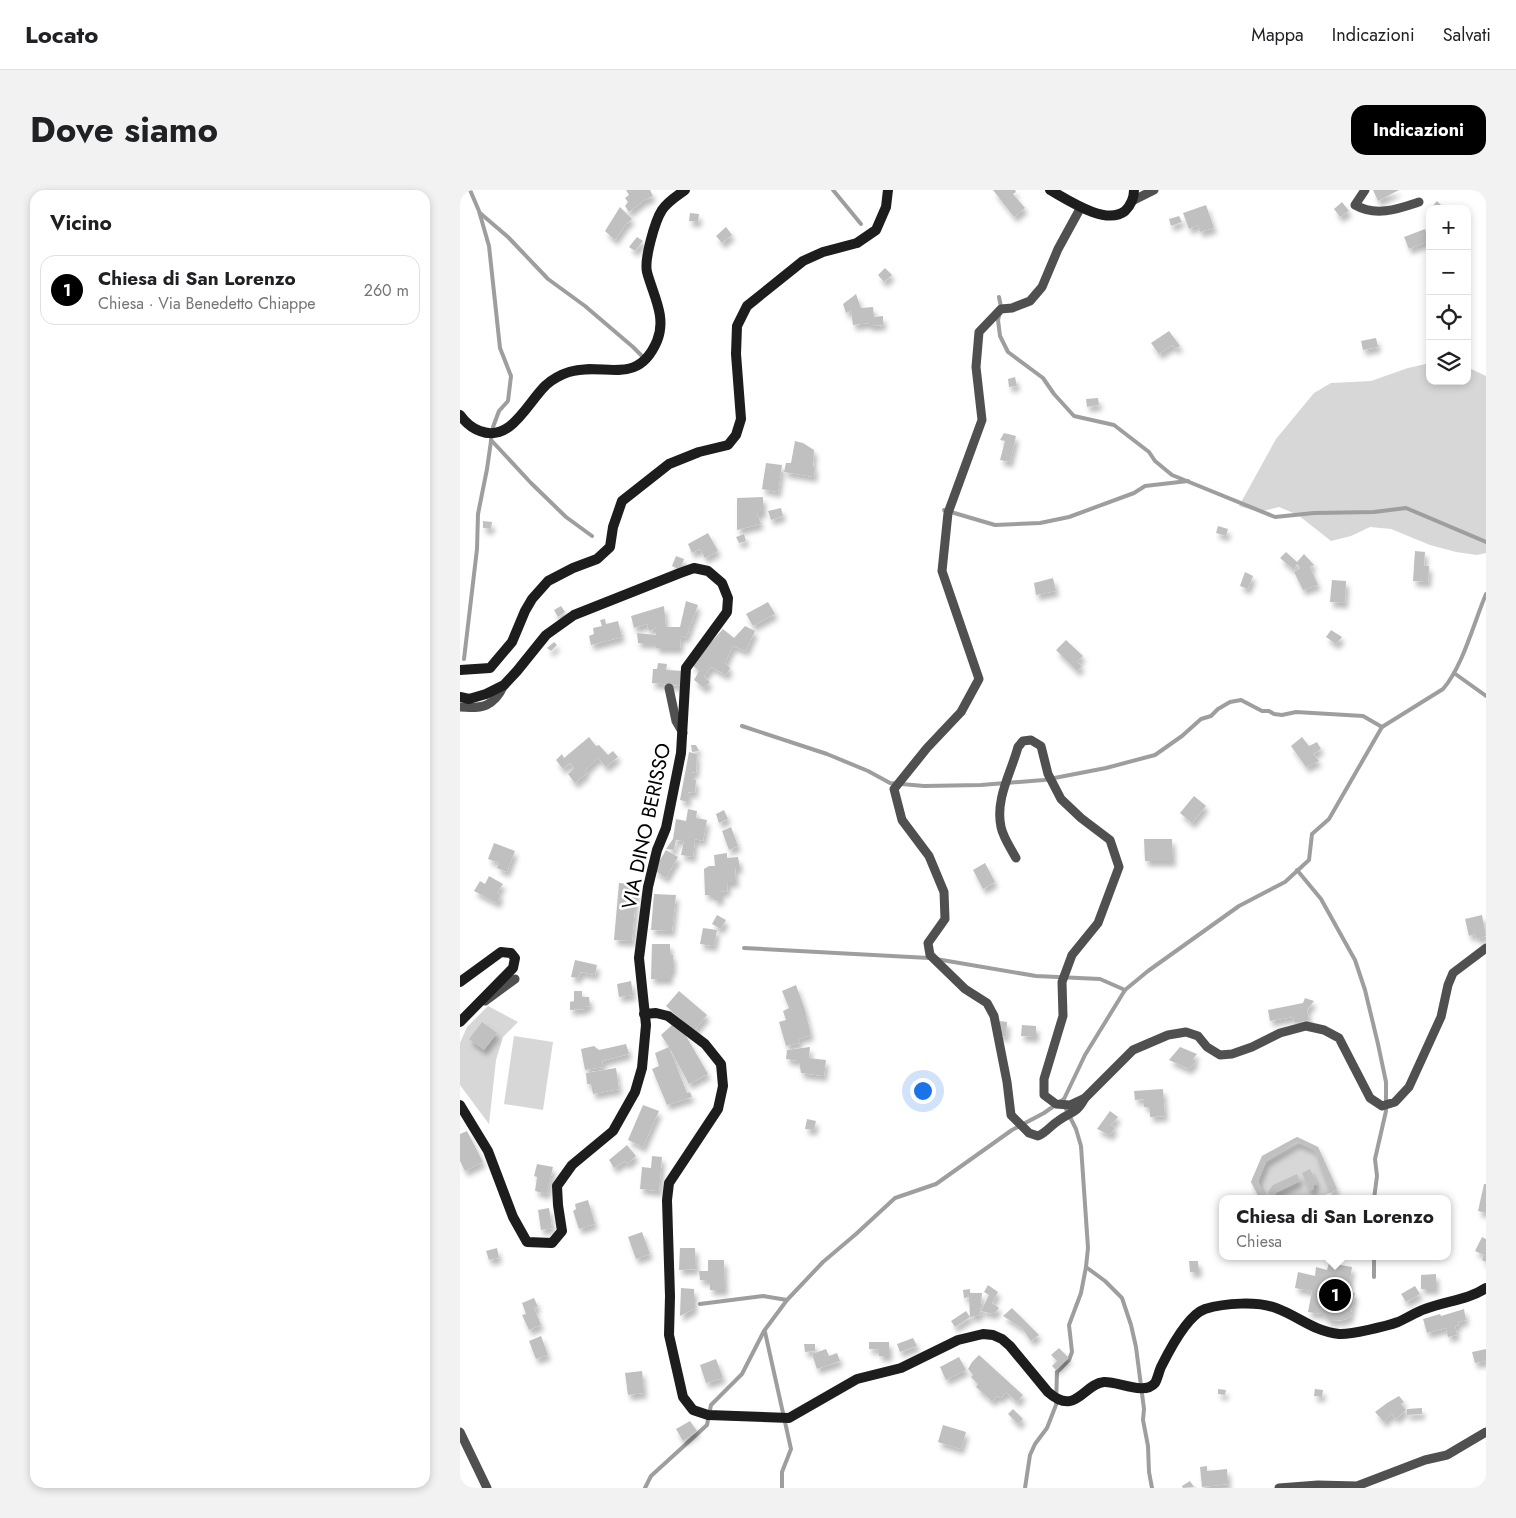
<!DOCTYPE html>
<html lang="it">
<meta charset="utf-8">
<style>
body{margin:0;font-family:Jost,sans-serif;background:#f2f2f2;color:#202124}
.controls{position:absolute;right:15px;top:15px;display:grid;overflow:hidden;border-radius:10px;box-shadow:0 2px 8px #0003}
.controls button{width:45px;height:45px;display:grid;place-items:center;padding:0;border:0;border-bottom:1px solid #e0e0e0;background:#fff;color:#202124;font:25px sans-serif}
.you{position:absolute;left:462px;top:900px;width:18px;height:18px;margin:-12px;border:4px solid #fff;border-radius:50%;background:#1a73e8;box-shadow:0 0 0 8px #1a73e833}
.badge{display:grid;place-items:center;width:32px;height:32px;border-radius:50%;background:#000;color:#fff;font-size:16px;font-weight:700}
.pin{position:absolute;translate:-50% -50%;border:2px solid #fff;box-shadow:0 1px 5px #0006}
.popup{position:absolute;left:759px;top:1005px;width:232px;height:65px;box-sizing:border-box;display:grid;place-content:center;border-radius:10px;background:#fff;filter:drop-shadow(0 1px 4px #0005);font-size:16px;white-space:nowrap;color:#757577}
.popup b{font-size:19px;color:#202124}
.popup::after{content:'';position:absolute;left:50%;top:100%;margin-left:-10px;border:10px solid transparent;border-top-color:#fff}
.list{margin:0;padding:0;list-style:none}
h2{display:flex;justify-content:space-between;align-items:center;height:65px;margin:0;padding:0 20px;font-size:21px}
h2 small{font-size:16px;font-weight:400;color:#757577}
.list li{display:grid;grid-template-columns:32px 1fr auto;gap:15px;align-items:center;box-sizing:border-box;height:70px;margin:0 10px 10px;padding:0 10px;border:1px solid #e0e0e0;border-radius:15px}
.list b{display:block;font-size:19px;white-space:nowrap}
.list p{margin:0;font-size:16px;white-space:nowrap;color:#757577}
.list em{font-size:16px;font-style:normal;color:#757577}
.icon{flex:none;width:28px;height:28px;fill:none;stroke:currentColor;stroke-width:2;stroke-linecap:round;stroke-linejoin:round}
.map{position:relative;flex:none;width:1026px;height:1298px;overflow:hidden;border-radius:15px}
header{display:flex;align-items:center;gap:30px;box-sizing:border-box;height:70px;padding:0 25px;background:#fff;border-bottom:1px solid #e0e0e0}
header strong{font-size:24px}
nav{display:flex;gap:28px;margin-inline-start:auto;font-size:18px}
.intro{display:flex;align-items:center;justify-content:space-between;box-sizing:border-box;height:120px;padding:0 30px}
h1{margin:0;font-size:35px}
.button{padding:12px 22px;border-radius:15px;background:#000;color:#fff;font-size:18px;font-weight:700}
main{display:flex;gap:30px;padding:0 30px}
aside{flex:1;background:#fff;border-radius:15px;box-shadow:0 2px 8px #0003}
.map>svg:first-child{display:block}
.green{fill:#d7d7d7}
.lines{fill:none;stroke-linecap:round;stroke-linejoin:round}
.stream{stroke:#9e9e9e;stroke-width:4}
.building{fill:#c0c0c0;filter:url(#shadow)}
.street{stroke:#505050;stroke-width:9}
.secondary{stroke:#1d1d1d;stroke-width:10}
.labels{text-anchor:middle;stroke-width:5;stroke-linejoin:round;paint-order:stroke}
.street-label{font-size:20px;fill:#000;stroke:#fff}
</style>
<header>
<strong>Locato</strong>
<nav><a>Mappa</a><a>Indicazioni</a><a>Salvati</a></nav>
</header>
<div class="intro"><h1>Dove siamo</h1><a class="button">Indicazioni</a></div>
<main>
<aside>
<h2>Vicino<small></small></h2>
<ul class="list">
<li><span class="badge">1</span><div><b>Chiesa di San Lorenzo</b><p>Chiesa · Via Benedetto Chiappe</p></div><em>260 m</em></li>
</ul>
</aside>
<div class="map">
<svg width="1026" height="1298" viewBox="0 0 1026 1298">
<defs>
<filter id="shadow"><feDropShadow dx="3" dy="5.5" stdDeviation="2.5" flood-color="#0004"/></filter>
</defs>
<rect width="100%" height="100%" fill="#fff"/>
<!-- green -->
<g class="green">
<path d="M970 173V191H1007V177L1026 186V363L1017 365 996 362 970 355 931 339 910 337 891 346 871 351 838 325 819 317 799 322 779 316 816 249 854 203 871 193 911 191 948 178Z"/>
<path d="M28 816 58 832 43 847 36 870 29 934 0 895V853L7 837Z"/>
<path d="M54 846 93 852 83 920 44 914Z"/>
<path d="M837 947 858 957 877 999 858 1009H800L791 992 802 966Z"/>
</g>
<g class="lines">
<!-- stream -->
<g class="stream">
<path d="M373 0 401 34"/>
<path d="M20 23 48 47 88 89 125 116 173 157 181 165"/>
<path d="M539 107 541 117 538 130 540 146 548 162 583 188 594 204 614 226 654 235 689 262 695 271 712 285 815 327 854 323 914 322 946 318 1026 352"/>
<path d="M31 250 71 293 106 327 132 346"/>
<path d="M484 320 535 335 580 333 609 327 674 303 685 296 728 291"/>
<path d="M4 469 17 359 18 324 27 279 33 237 39 221 48 211 51 186 40 158 29 56 19 21 10 0"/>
<path d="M994 483 1026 506"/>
<path d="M282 536 367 564 408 581 430 593 464 596 521 595 584 590 646 578 695 565 722 546 741 529 751 526 758 519 770 512 781 510 802 521H809L814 524 822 525 836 522 903 526 922 537"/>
<path d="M837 680 861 709 895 770 905 800 918 854 926 892V921L915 969 917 986 914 1009"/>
<path d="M284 758 469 768"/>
<path d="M476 769 576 786 640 789 665 800"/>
<path d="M914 1066V1087"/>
<path d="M626 1077 645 1091 662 1108 671 1135 676 1157 684 1219 683 1230 688 1256 689 1282 692 1298"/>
<path d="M240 1114 303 1106 327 1110"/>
<path d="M305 1142 331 1259 322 1282V1298"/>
<path d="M185 1298 191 1286 247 1235 251 1215 282 1184 304 1141 327 1110 363 1072 396 1044 435 1008 476 994 552 940 584 923 604 909 625 865 665 800 688 781 779 716 825 692 849 670 852 644 869 629 922 537 983 499C1003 476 1014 432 1026 404"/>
<path d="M565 1298 570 1265 575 1254 587 1238 596 1215 597 1182 609 1170 612 1162 609 1135 621 1103 626 1077 628 1058 621 956 616 939 604 915"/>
</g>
</g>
<!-- building -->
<g class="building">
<path d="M166 0H190L193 6 183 11 169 22 165 16 168 12 165 8 169 5Z"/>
<path d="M533 0H555L556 2 553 4 565 18 554 27Z"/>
<path d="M913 0H939L918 11Z"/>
<path d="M977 11 981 15 978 19H970Z"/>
<path d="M882 12 889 21 880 27 874 19Z"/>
<path d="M746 15 754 38 740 42 738 35 729 39 723 23Z"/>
<path d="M160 17 172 29 166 34 155 50 145 41Z"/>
<path d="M230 23 239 24 238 32 229 31Z"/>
<path d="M719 26 722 32 711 36 709 29Z"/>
<path d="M266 37 272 45 262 53 256 46Z"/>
<path d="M965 39 969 51 949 59 944 47Z"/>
<path d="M177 47 183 51 175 61 169 57Z"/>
<path d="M425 78 432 85 424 92 418 85Z"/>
<path d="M396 104 401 118 413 117 414 127 423 126V135L409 136V133L393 135 391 121 386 123 383 114Z"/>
<path d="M709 141 720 156 715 159 713 155 699 164 691 153Z"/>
<path d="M916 148 918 157 903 160 901 151Z"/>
<path d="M555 187 557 196 549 197 548 189Z"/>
<path d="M638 208 639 215 627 217 626 209Z"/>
<path d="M544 243 556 246 550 272 540 270 545 251 540 250Z"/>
<path d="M335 251 343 253 354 260 353 277H355L354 287 324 282 326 273H331Z"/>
<path d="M306 273 322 275 318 302 302 299Z"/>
<path d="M303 307V323H297L301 334 277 340V308Z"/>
<path d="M321 318 323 326 311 330 308 321Z"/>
<path d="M23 331 32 332 31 339 23 338Z"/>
<path d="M758 336 768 339 766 346 756 343Z"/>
<path d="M248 343 258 361 245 368 240 359 232 363 228 354Z"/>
<path d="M284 344 286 351 279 353 276 347Z"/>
<path d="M955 361 965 362 964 376H969L968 392 953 391Z"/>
<path d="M826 362 837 372 844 364 854 375 850 377 858 395 843 400 834 382 840 378 837 374 834 380 820 368Z"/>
<path d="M216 366 224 369 220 380 212 376Z"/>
<path d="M785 382 793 386 788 399 780 396Z"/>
<path d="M593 388 596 401 576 405 574 393Z"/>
<path d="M872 390 886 391 885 413 870 412Z"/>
<path d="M226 411 238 415 226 448 221 446 220 458H196V453H178L177 443 196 445V438L189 441 187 434 174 438 171 426 204 416 206 437H220Z"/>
<path d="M308 412 315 424 293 436 286 424Z"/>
<path d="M101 416 105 422 98 427 94 420Z"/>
<path d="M145 429 146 434 158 431 162 447 131 455 129 446 134 444 133 438 142 436 140 430Z"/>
<path d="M285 436 295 441 286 461 273 456 265 473 270 478 266 485 251 477 244 487 250 492 244 498 234 490 239 481 231 474 263 439 274 448Z"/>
<path d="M871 440 882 447 876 454 866 447Z"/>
<path d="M606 450 623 466 617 472 622 476 617 481 596 460Z"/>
<path d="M94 452 97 455 91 461 87 458Z"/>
<path d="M198 473 207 474 206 480 225 481 224 496 192 493 193 479H197Z"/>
<path d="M129 547 136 556 139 555 148 565 153 561 158 567 146 577 138 568 125 581 127 583 115 593 108 584 114 578 110 573 103 579 96 570 102 564 104 568Z"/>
<path d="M842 547 849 556 857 552 861 559 853 564 859 571 846 577 831 556Z"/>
<path d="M231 555H236L239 561 232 562Z"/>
<path d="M229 562 237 564 236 583 232 582V590H236L235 603 228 602V612L220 610Z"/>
<path d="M734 606 746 616 732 633 720 623Z"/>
<path d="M228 619 237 621 236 628 247 630 243 651 235 649 233 667 221 665 224 651 216 650 214 660 206 659 213 649 216 629 226 631Z"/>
<path d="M264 620 268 629 259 633 256 624Z"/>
<path d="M271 637 278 656 269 660 262 641Z"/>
<path d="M684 649H712L713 671H685Z"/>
<path d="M34 653 55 661 47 682 37 678 39 673 28 669Z"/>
<path d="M206 660 218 667 206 688 194 680Z"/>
<path d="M267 663V668L278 667 280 678H275L276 692H268L267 702 261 701V710H254V705H245L244 679 249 676H255L254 665Z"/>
<path d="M525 673 535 692 523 699 513 680Z"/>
<path d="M29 686 43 694 37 703 41 705 37 713 14 701 20 691 25 694Z"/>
<path d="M159 693 177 694 172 751 154 750Z"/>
<path d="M194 704 216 705 212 741 191 740Z"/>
<path d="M257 725 266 730 261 739 252 734Z"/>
<path d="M1022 725 1026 746 1017 749 1015 744 1009 746 1005 729Z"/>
<path d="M243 738 257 740 254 756 240 754Z"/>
<path d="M192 754H210V764L213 765V781H210V789H191Z"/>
<path d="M115 770 137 775 135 785 121 782 118 788 111 787Z"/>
<path d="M171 791 173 805 159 807 157 794Z"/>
<path d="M336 795 345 820 351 845 338 849 340 853 326 856 319 832 326 830 323 821 329 818 322 801Z"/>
<path d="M114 801H122V807H129L130 816 125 817V819L110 820V812L114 811Z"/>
<path d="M219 801 247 825 234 841 206 816Z"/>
<path d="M845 808 854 811 847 820 849 830 835 833 833 827 810 831 808 820 843 813Z"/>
<path d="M540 831 547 832 546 847 537 844Z"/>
<path d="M22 832 37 843 24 860 9 849Z"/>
<path d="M212 835 226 846 248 884 229 894 209 857 227 903 230 902 232 907 207 915 192 879 199 876 195 863 209 857 201 845Z"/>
<path d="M562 835 576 836V847L561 846Z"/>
<path d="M166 854 169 864 142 871 143 877 125 880 121 859 134 856 139 860Z"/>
<path d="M350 857 349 868 366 870 364 886 341 883 339 871 326 869 327 860Z"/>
<path d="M720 857 737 864 733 869 736 871 729 879 709 870Z"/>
<path d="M156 878 159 899 133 904 131 894H127L126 883Z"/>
<path d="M703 899 705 926 690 927V917H684V909L675 910 674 901Z"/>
<path d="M183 915 199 921 183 957 168 950Z"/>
<path d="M650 921 658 927 651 935 655 938 650 945 637 939Z"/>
<path d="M347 929 356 931 354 940 345 939Z"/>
<path d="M7 941 23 972 5 981 0 971V944Z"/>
<path d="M837 947 858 957 877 999 870 1003 857 968 858 967 854 959 837 952 806 971 798 991 806 1009H800L791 992 802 966Z"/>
<path d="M167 955 176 966 167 974 165 971 154 978 149 970Z"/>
<path d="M192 966 202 967 199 1001 180 999 182 977 191 978Z"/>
<path d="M77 974 93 977 87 1004 75 1001 77 987 74 986Z"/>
<path d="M850 979 857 994 853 996 854 999 850 1001 842 983Z"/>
<path d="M837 984 840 991 815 1003 818 1009H811L808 1002 813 995Z"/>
<path d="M1024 994H1026V1023L1018 1021Z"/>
<path d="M128 1010 135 1034 119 1039 113 1021 116 1019 115 1014Z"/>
<path d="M89 1018 92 1038 81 1040 78 1020Z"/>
<path d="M182 1042 190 1064 176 1069 168 1047Z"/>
<path d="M1022 1047 1026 1049V1072L1022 1070 1024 1065 1015 1061Z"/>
<path d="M37 1058 39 1068 29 1070 26 1061Z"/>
<path d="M220 1058H235L236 1079 219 1080Z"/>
<path d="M248 1070H264L265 1100H250V1090H240L239 1081H248Z"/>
<path d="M729 1071H738L739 1082H730Z"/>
<path d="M869 1073 892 1077 888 1101 895 1103 890 1127 883 1130 870 1131 863 1124 848 1122 852 1101 835 1098 838 1082 855 1086 856 1077 867 1080Z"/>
<path d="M976 1084V1099H961V1085Z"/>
<path d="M528 1095 538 1102 532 1113 539 1118 534 1124 521 1121 529 1105 524 1102Z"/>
<path d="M955 1096 960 1104 946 1112 941 1104Z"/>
<path d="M221 1098 234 1099V1119L220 1126Z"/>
<path d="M510 1099V1103H522L520 1125 510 1127 495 1137 491 1131 506 1121 510 1127 509 1107 504 1108 503 1100Z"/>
<path d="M74 1108 78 1117 74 1118 81 1135 69 1140 62 1125 66 1124 62 1113Z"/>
<path d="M552 1118 579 1145 571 1151 562 1138 543 1126Z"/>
<path d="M1004 1119 1006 1130 998 1132 999 1135 995 1136 997 1145 988 1147 986 1138 967 1143 963 1129 980 1124 981 1126Z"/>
<path d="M81 1146 88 1165 76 1169 69 1151Z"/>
<path d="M453 1148 457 1156 440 1162 437 1154Z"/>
<path d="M409 1152H429V1166H419V1159H409Z"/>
<path d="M344 1154H355V1161L345 1162Z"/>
<path d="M599 1158 609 1168 596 1180 592 1176 597 1171 591 1165Z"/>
<path d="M366 1159 369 1166 377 1163 380 1171 357 1179 352 1164Z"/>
<path d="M1026 1159V1171L1015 1173 1012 1162Z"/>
<path d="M519 1165 563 1205 557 1212 546 1202 541 1208 538 1206 532 1211 516 1197 518 1194 511 1187 513 1185 508 1179 512 1172Z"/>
<path d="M499 1167 506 1180 486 1190 480 1177Z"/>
<path d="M256 1169 263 1188 246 1193 240 1175Z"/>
<path d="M182 1181 184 1203 168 1205 165 1183Z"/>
<path d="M758 1199 766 1200 765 1205 758 1204Z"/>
<path d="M855 1199 863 1200 862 1207 854 1206Z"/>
<path d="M939 1206 944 1212 941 1214 946 1220 936 1229 932 1224 924 1232 915 1222 927 1213Z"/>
<path d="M962 1218V1224L947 1225V1219Z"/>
<path d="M553 1219 563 1229 558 1234 548 1224Z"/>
<path d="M230 1231 237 1241 223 1251 216 1239Z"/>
<path d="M483 1235 506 1242 501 1259 478 1252Z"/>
<path d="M747 1276V1281L767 1279 768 1294 742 1297 740 1277Z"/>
<path d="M730 1291 734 1297 723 1298 722 1296Z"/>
</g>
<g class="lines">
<!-- street -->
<g class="street">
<path d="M905 0 895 15C916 27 938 19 959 12"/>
<path d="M672 11 694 0"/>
<path d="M621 17 598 59 582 97 570 111 552 118 541 119 519 142 516 177 522 230 488 323 482 381 519 489 501 522 467 558 434 599 442 630 469 666 484 702 485 729 468 753 470 765 505 799 527 813 534 826 547 892 551 925 569 943 578 946C587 942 590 936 598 931 611 921 616 925 625 908"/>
<path d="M209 498 216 531 223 543"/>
<path d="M0 517C22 519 34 517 44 495"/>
<path d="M556 668C551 659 543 647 541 637 535 609 551 583 558 557L563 551 571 550 581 556 588 584 601 609 621 628 650 650 659 677 638 733 612 765 602 792 603 826 584 889V905L596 914 610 915 625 908 673 860 708 845 726 842 738 846 747 857 760 865 772 864 792 857 820 843 846 836 864 840 879 848 910 908 922 916 935 912 949 897 981 827 988 795 993 783 1026 758"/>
<path d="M25 811 55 789"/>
<path d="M0 1242 27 1298"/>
<path d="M819 1298 858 1295 897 1296 965 1270 987 1265 1026 1242"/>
</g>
<!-- secondary -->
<g class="secondary">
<path d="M590 0C608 10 646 36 665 21 671 15 674 8 674 0"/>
<path d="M0 225C5 232 11 238 20 241 51 253 67 213 86 195 91 190 102 184 109 182 143 171 177 198 197 151 207 127 193 105 187 82 184 69 195 31 202 20 208 11 217 6 225 0"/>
<path d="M0 480 30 478 52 452 65 421 72 409 88 391 113 378 137 369 150 357 153 337 162 311 209 274 239 262 268 255 276 245 281 229 276 164 277 136 287 116 343 71 363 62 397 53 416 40 426 17 428 0"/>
<path d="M0 507 9 509 26 504 44 495 57 481 86 445 114 425 220 383 234 378 248 381 262 393 268 408 267 422 226 478 221 563 206 638 197 660 188 697 179 768 186 835 182 878 175 902 153 941 112 975 97 996 98 1015 102 1041 92 1053 67 1052 53 1027 28 961 0 915"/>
<path d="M0 792 41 762 51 763 55 768 53 778 0 832"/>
<path d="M184 824 196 823 208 826 245 854 261 874 263 896 258 919 209 993 207 1010 210 1106 209 1145 223 1207 233 1220 248 1225 329 1228 397 1189 441 1178 498 1150 523 1144 533 1145 542 1149 550 1156 588 1202C616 1227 623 1194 644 1192 658 1191 684 1206 695 1193 698 1188 699 1180 702 1175 710 1159 728 1125 745 1119 765 1113 797 1111 816 1118 838 1126 855 1142 879 1144 890 1145 927 1136 938 1132 947 1128 956 1122 965 1119 985 1111 1008 1110 1026 1098"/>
</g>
</g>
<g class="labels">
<!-- street labels -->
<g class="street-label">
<text transform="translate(186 636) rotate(-78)" y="7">VIA DINO BERISSO</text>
</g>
</g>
</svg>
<div class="controls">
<button>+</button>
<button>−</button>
<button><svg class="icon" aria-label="locate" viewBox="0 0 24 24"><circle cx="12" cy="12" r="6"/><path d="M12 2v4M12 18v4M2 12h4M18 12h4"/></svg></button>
<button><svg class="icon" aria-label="layers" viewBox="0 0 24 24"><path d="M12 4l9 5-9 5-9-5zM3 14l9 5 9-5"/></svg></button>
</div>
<div class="you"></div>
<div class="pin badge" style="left:875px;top:1105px">1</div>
<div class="popup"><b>Chiesa di San Lorenzo</b>Chiesa</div>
</div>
</main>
